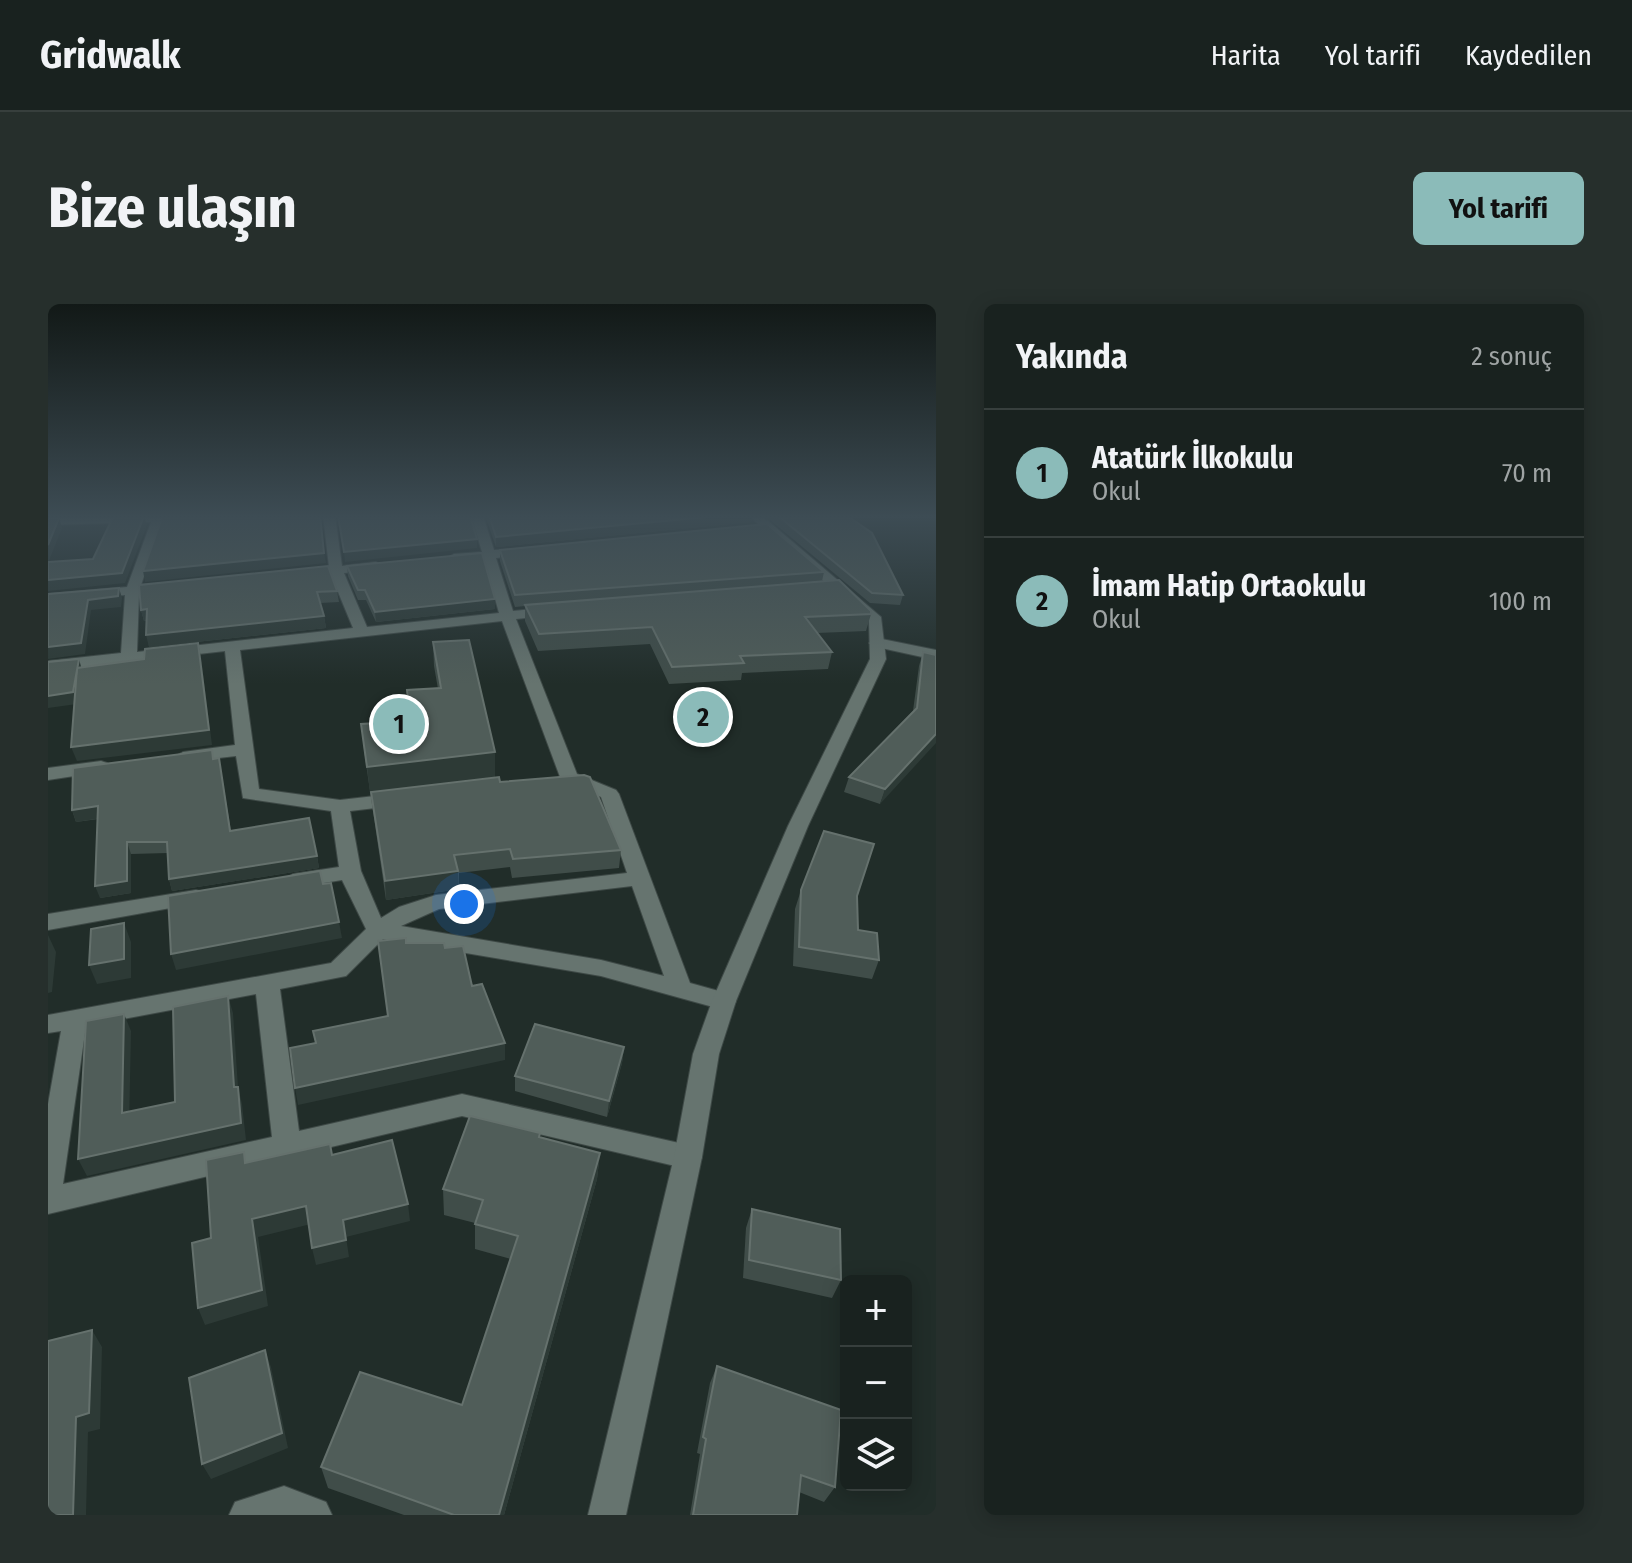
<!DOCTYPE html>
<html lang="tr">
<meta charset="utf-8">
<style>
body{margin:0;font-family:"Fira Sans Condensed",sans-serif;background:#262f2c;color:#f1f3f6}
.controls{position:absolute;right:24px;bottom:24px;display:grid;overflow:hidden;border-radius:12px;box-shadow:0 4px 20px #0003}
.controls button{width:72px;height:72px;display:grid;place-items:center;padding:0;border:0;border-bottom:2px solid #373f3d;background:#19221f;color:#f1f3f6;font:40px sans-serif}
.you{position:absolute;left:416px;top:600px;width:28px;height:28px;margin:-20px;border:6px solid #fff;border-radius:50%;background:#1a73e8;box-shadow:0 0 0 12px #1a73e833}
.badge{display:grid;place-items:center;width:52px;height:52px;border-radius:50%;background:#8bbbb9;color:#111;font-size:26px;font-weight:700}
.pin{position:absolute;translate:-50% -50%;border:4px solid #fff;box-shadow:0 2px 8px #0006}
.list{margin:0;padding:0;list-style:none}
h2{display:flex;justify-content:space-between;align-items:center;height:104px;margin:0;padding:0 32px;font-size:34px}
h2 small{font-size:26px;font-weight:400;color:#9fa4a4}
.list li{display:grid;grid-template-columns:52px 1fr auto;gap:24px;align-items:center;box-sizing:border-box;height:128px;padding:0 32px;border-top:2px solid #373f3d}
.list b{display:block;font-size:30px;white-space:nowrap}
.list p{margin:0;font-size:26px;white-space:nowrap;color:#9fa4a4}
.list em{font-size:26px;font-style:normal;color:#9fa4a4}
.icon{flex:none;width:44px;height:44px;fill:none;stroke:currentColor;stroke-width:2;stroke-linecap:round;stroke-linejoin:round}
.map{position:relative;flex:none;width:888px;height:1211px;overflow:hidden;border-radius:12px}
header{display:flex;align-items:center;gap:48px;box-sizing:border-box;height:112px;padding:0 40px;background:#19221f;border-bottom:2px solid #373f3d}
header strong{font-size:38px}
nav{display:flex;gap:44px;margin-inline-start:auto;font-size:28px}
.intro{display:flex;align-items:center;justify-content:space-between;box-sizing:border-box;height:192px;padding:0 48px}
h1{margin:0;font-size:56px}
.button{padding:20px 36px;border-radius:12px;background:#8bbbb9;color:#111;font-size:28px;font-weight:700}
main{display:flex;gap:48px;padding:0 48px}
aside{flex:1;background:#19221f;border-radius:12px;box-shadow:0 4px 20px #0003}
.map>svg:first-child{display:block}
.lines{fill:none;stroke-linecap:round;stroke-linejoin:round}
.minor-casing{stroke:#3e4946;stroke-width:2}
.tertiary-casing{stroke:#3e4946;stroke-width:2}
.minor{fill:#66746f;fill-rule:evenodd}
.tertiary{fill:#66746f;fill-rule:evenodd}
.wall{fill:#404d49}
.shaded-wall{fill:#2d3a36}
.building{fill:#505d59;stroke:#65716d;stroke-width:2}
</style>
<header>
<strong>Gridwalk</strong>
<nav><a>Harita</a><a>Yol tarifi</a><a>Kaydedilen</a></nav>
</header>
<div class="intro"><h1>Bize ulaşın</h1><a class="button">Yol tarifi</a></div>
<main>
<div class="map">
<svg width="888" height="1211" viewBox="0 0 888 1211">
<rect width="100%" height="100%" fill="#212d29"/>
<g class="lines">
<defs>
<g id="minor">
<path d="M91 211H208L202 215 115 217 93 281 122 279 129 283 122 287 91 290 89 348 305 324 283 271 251 274 244 270 251 266 281 263 275 211H287L294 262 328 258 335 262 328 266 296 269 319 323 451 309 436 255 406 258 399 254 406 250 434 248 423 211H435L446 246 485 244V250L448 254 465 307 506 303 513 307 506 311 468 315 529 470 568 486 571 490 642 679 685 691 688 697 685 703 676 706 553 672 335 635 298 672 232 685 251 827 414 790 640 841 650 844 654 853 650 862 640 865 414 812 0 910V800L13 727 0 729V711L283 659 318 625 294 576 245 584 234 577 245 570 291 563 283 507 195 494 188 452 135 458 126 453 135 448 187 441 177 347 0 367V357L73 349 77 291 0 298V290L79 283 103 218 0 221V213ZM454 317 512 473 553 493 579 569 388 591 351 603 333 614 313 567 302 507 353 501 363 495 353 489 292 496 211 485 192 346ZM584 582 616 672 553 656 353 622 391 605ZM208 690 224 833 15 880 38 722Z"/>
<path d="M829 334 888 346V356L824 342 821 339Z"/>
<path d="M53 457 59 459 62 463 59 467 0 476V464Z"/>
<path d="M148 586 156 588 159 593 156 598 0 626V610Z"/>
<path d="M236 1182 278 1198 284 1211H181L187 1198Z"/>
</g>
<path id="tertiary" d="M700 211H713L833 313 838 355 760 522 688 697 671 750 654 853 578 1211H540L626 853 645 750 664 697 740 522 822 355 821 317Z"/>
</defs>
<!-- minor casing -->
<use href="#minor" class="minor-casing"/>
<!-- tertiary casing -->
<use href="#tertiary" class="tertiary-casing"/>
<!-- minor -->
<use href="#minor" class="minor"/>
<!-- tertiary -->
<use href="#tertiary" class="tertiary"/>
</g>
<!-- wall -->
<g class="wall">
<path d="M437 211H704L703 218 448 243Z"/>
<path d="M716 211H798L855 291 852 301 822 299Z"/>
<path d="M452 246 776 268 774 277 823 310 818 327 769 329 784 348 780 365 694 369 693 376 621 380 602 340 490 347 477 317V302L467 303 452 257Z"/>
<path d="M299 262 447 295V305L328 318 318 296H310L300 272Z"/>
<path d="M289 287 291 298 272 299 276 312 278 324 101 343 99 317H96L93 306Z"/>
<path d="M385 338 447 473 452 478 573 546 571 564 464 574 462 563 411 569V585L338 596 316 446 313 420 361 417 359 386 390 385 386 362Z"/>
<path d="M875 348 888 351 832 500 796 488 801 473 865 407 871 362Z"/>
<path d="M171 454 183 527 269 552 271 564 124 587 121 575 120 549 83 550V589L52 594 50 515 28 518 24 506Z"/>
<path d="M753 586 809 592 810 626 831 656 824 675 745 662 747 605Z"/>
<path d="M576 743 574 759 559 813 467 787V772Z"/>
<path d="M492 833 552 849 549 875 456 1211H356L280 1184 273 1163 414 1101 463 955 427 945V919L396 911 395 885Z"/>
<path d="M704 905 793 976 784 994 695 974 698 924Z"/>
<path d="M669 1062 787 1183 776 1198 751 1188 749 1211H642L652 1150 649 1149 662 1079Z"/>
</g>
<!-- shaded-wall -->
<g class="shaded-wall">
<path d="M680 211H704L703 218 448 243V233Z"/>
<path d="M96 212 99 221 77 279 0 287V276L74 269Z"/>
<path d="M11 214 14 224 0 259V241Z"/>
<path d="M429 235V244L297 258 296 248Z"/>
<path d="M276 249 278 259 97 278 95 267Z"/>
<path d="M71 284 74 294 73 303 43 306 37 350 0 355V343L40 296Z"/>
<path d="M447 295V305L328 318 327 308Z"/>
<path d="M99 305 102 316 96 317 93 306Z"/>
<path d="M276 312 278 324 101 343 98 331Z"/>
<path d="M150 339 153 353 164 441 29 457 23 443Z"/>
<path d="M31 355 34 366 29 400 0 404V392Z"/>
<path d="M888 430V439L832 500 837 485Z"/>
<path d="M447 448V474L322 489 319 463Z"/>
<path d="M50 502 54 514 28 518 24 506Z"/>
<path d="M79 538 83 550V589L52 594 47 582Z"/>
<path d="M269 552 271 564 124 587 121 575Z"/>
<path d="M410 567 411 585 338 596 337 577Z"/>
<path d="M291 618 294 634 128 666 123 650Z"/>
<path d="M76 619 83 638V674L49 680 41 661Z"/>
<path d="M0 631 8 648 4 688 0 689Z"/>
<path d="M180 692 185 709 190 783 194 800 198 836 39 872 30 855 186 783Z"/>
<path d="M76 710 83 727 81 826 74 809Z"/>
<path d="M457 739V756L250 801 247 784Z"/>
<path d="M576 743 574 759 559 813 561 797Z"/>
<path d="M552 849 549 875 456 1211H451Z"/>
<path d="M360 900 362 917 298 933 301 953 268 961 264 944 295 916Z"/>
<path d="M258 902 263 920 210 933 220 1002 157 1021 150 1004 204 915Z"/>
<path d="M44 1026 54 1043 52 1125 40 1128 38 1211H25L28 1113Z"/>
<path d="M217 1046 223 1063 240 1144 163 1175 154 1160Z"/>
</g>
<!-- building -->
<g class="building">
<path d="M115 211H272L276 249 95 267Z"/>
<path d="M290 211H422L429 235 296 248Z"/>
<path d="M441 211H680L448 233Z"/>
<path d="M729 211H798L824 229 855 291 824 289Z"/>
<path d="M96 212 74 269 0 276V258L45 255 65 213Z"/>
<path d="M0 214H11L0 241Z"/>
<path d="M719 220 776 268 467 291 452 246Z"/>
<path d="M434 249 447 295 327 308 317 286H310L299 262Z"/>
<path d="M280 262 289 287 269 288 276 312 98 331 99 305 93 306 91 281Z"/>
<path d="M791 276 823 307V310L757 313 784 348 692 352 696 359 624 363 604 323 491 330 477 301Z"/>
<path d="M71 284 70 292 40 296 33 339 0 343V290Z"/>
<path d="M421 336 447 448 319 463 313 420 362 417 359 386 393 384 385 338Z"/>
<path d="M150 339 161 426 23 443 29 364 96 355 97 345Z"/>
<path d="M875 348 888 351V430L837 485 801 473 869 404Z"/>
<path d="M31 355 25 388 0 392V358Z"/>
<path d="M164 446 165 455 171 454 182 527 261 514 269 552 121 575 119 538H79V577L47 582 50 502 24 506 25 464Z"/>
<path d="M536 471 542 473 573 546 465 555 462 545 406 551 410 567 337 577 323 488 451 473 452 478Z"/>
<path d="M776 527 826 540 809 592 810 626 829 629 831 656 751 643 753 586Z"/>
<path d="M272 567 275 580 283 579 291 618 123 650 120 592Z"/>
<path d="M76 619V655L41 661 43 625Z"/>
<path d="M358 634V639H396L397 644 415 642 424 682 434 680 457 739 247 784 242 744 268 739 265 727 340 712 330 637Z"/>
<path d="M180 692 186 783H190L193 819 30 855 38 717 76 710 74 809 127 798 125 703Z"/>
<path d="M487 720 576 743 561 797 467 772Z"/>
<path d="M422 812 492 829 491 833 552 849 451 1211H406L273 1163 312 1068 414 1101 470 932 427 920 435 896 395 885Z"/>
<path d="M344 836 360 900 295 916 298 936 264 944 258 902 204 915 214 986 150 1004 144 939 163 934 158 856 196 848 197 859 282 840 284 851Z"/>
<path d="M704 905 792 925 793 976 701 956Z"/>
<path d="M44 1026 41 1109 28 1113 25 1211H0V1037Z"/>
<path d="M217 1046 234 1129 154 1160 141 1074Z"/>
<path d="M669 1062 793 1106 787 1183 753 1171 749 1211H645L658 1135 655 1133Z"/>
</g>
<!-- sky -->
<linearGradient id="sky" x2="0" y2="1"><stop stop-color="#121917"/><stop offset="0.56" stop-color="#3d4c54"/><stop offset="1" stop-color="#3d4c54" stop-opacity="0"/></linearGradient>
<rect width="888" height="380" fill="url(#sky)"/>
</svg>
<div class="controls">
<button>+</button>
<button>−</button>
<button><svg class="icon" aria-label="layers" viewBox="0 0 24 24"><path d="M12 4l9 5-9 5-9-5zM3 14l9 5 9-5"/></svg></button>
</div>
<div class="you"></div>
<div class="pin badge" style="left:351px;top:420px">1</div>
<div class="pin badge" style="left:655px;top:413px">2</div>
</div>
<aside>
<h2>Yakında<small>2 sonuç</small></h2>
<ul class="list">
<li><span class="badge">1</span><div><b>Atatürk İlkokulu</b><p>Okul</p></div><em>70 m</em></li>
<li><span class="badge">2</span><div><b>İmam Hatip Ortaokulu</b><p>Okul</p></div><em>100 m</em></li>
</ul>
</aside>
</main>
